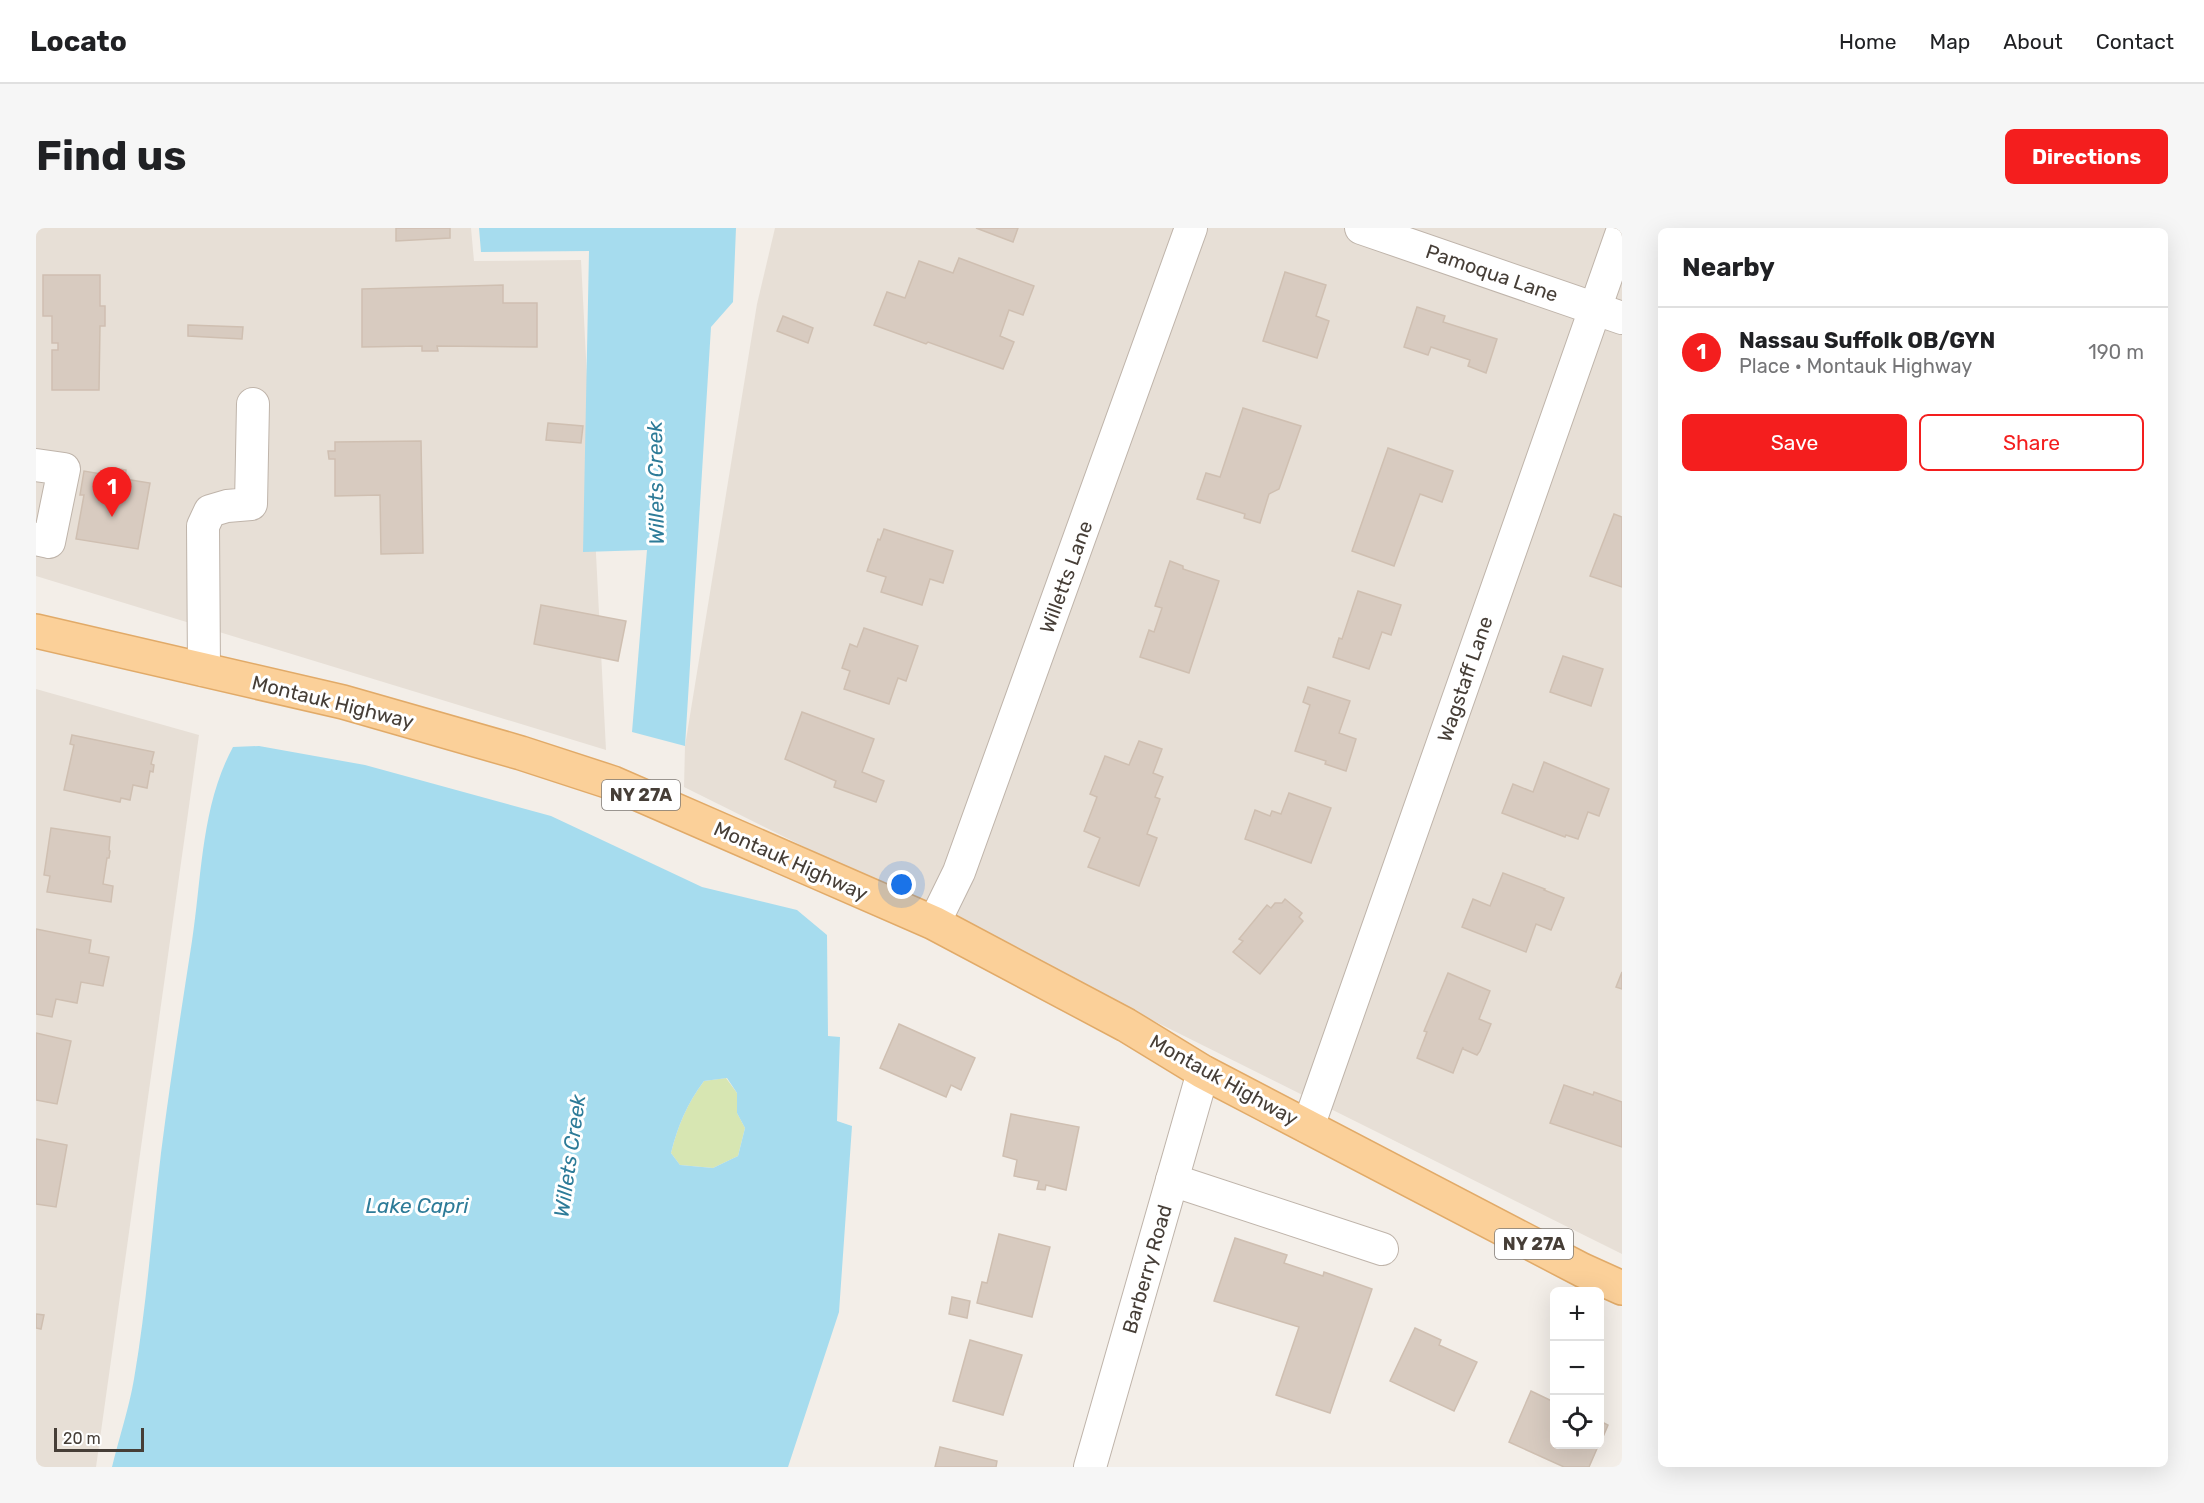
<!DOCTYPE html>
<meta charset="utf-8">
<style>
body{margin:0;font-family:Rubik,sans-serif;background:#f6f6f6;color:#202124}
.controls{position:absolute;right:18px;bottom:18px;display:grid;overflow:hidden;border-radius:9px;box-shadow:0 6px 24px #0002}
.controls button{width:54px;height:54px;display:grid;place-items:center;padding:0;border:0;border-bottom:2px solid #e0e0e0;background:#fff;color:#202124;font:30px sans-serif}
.scale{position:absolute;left:18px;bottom:15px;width:90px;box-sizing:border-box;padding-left:6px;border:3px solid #463e37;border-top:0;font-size:16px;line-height:21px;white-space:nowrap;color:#463e37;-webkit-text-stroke:4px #fff;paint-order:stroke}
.you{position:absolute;left:866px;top:657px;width:21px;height:21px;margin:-15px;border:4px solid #fff;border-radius:50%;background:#1a73e8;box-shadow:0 0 0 9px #1a73e833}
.badge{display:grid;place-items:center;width:39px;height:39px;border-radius:50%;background:#f41e1e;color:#fff;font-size:20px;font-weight:700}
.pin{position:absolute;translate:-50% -50px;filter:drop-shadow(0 2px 3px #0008)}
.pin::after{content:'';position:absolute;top:32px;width:21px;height:18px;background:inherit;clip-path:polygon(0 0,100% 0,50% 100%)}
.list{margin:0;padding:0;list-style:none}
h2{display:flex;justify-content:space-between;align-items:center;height:78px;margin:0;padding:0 24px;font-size:26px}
h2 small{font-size:20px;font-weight:400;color:#757577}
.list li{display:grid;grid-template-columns:39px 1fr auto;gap:18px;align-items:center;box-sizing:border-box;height:90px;padding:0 24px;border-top:2px solid #e0e0e0}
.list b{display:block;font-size:22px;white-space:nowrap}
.list p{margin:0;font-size:20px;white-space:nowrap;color:#757577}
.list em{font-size:20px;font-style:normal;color:#757577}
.actions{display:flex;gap:12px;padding:18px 24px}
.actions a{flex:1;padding:14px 0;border:2px solid #f41e1e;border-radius:9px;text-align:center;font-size:21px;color:#f41e1e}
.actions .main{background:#f41e1e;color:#fff}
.icon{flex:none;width:33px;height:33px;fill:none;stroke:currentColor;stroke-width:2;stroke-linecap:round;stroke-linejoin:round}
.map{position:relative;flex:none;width:1586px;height:1239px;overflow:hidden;border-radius:9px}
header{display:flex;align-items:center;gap:36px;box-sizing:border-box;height:84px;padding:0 30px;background:#fff;border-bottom:2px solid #e0e0e0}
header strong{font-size:28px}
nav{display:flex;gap:33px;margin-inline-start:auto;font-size:21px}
.intro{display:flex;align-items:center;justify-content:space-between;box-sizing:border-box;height:144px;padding:0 36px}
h1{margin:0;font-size:42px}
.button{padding:15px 27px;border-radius:9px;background:#f41e1e;color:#fff;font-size:21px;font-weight:700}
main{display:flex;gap:36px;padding:0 36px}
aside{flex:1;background:#fff;border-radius:9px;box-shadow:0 6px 24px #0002}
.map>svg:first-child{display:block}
.residential{fill:#e7dfd6}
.green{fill:#d7e6b2}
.water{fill:#a6dcee;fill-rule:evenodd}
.building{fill:#d8cbc0;stroke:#cfbfb1;stroke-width:1.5}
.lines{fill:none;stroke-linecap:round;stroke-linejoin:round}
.minor-casing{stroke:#bfb4aa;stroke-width:34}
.major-casing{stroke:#e1aa68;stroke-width:36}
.minor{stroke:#fff;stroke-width:32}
.major{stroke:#fbd099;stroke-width:33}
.labels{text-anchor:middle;stroke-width:6;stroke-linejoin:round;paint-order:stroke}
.shield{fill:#fff;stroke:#7e7873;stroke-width:1.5}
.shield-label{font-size:18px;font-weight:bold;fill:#463e37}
.street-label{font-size:20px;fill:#463e37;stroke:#fff}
.water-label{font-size:21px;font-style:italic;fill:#2d7b98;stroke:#fff}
</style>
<header>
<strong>Locato</strong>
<nav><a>Home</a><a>Map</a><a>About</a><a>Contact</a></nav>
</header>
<div class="intro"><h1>Find us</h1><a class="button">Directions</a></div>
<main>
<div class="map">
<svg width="1586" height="1239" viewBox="0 0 1586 1239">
<rect width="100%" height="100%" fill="#f3eee8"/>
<!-- residential -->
<g class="residential">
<path d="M0 0H435L438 33 545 32 570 522 0 348Z"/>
<path d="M739 0H1586V1026L648 559 649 518 721 76Z"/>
<path d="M0 461 163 507 60 1239H0Z"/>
</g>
<!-- green -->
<path class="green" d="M690 850 701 865V885L709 900 702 928 677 940 644 937 635 925C642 897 651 876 668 853Z"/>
<!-- water -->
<g class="water">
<path d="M443 0H700L697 74 675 99 649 518 596 504 611 322 547 324 553 23 445 24Z"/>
<path d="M223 518 329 537 515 588 666 659 761 682 791 707 792 808 804 809 801 893 816 898 803 1084 752 1239H76C83 1210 93 1180 98 1151 111 1076 116 1000 125 925 134 854 145 784 156 713 166 648 165 578 197 519ZM691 850 701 865V885L709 900 702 928 677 940 644 937 635 925C642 897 651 876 668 853Z"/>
</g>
<!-- building -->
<g class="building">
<path d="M360 0H414V10L360 13Z"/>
<path d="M940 0H982L977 14Z"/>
<path d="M923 30 998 58 987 87 973 82 964 108 978 114 967 141 892 114 890 116 838 97 851 64 869 70 883 33 917 45Z"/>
<path d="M1249 44 1290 57 1280 88 1293 93 1281 130 1227 113Z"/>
<path d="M7 47H64V78H69V98H64L63 162H16V122H22V115H16V88H7Z"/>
<path d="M467 57V75H501V119L401 118 402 123H386V118L326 119V61Z"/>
<path d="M1381 79 1409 88 1407 94 1461 111 1450 145 1432 138 1434 132 1395 119 1392 127 1368 119Z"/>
<path d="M747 88 777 100 772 115 741 103Z"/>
<path d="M152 97 207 99 206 111 152 108Z"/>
<path d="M1207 180 1265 198 1243 261 1233 266 1224 295 1208 290 1209 286 1161 271 1170 245 1184 249Z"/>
<path d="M512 195 547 198 545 215 510 212Z"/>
<path d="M385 213 387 325 345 326 344 267 299 268V231H293L292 223H299V214Z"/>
<path d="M1352 220 1417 243 1406 274 1384 266 1358 338 1316 323Z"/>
<path d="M78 240 90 242 89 251 114 255 102 321 40 311 48 267H44L48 243 77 248Z"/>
<path d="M1578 286 1586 289V359L1554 348Z"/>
<path d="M848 301 917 323 907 355 894 351 886 377 845 364 850 349 831 343 842 311 844 312Z"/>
<path d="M1134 333 1147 338V341L1183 353 1153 445 1104 429 1113 402 1118 404 1126 380 1119 378Z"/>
<path d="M1322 363 1365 377 1355 407 1346 404 1333 441 1297 429 1303 410 1306 411Z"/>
<path d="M505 377 590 393 582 433 498 416Z"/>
<path d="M828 400 882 418 870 453 862 450 853 476 808 461 814 443 806 440 814 416 821 419Z"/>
<path d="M1527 428 1567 441 1555 478 1514 464Z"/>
<path d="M1272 459 1314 473 1303 505 1320 511 1310 543 1289 536 1290 533 1259 523 1274 477 1267 474Z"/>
<path d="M766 484 838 511 826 544 848 553 840 574 798 559 800 553 749 531Z"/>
<path d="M36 507 118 524 115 536 118 537 117 544 114 543 111 560 97 557 94 572 85 570 84 574 28 562 38 517 34 516Z"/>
<path d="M1103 513 1126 521 1117 545 1127 549 1119 569 1124 571 1111 606 1121 610 1103 658 1052 639 1064 610 1048 603 1061 569 1054 566 1069 528 1093 537Z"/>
<path d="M1508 534 1573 561 1563 588 1552 584 1542 611 1530 607 1529 609 1466 585 1477 556 1497 564Z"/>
<path d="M1253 565 1295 580 1275 635 1209 611 1219 582 1234 588 1236 583 1245 586Z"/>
<path d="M15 600 74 609 73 622 74 623 73 630H71L67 656 77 658 75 674 11 664 14 648 8 647Z"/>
<path d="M1467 645 1509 661 1508 662 1528 670 1515 702 1500 696 1490 724 1426 699 1437 671 1454 678Z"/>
<path d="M1249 671 1266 685 1263 689 1267 693 1224 746 1197 724 1207 713 1203 711 1231 677 1235 680 1239 675H1246Z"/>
<path d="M0 701 55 712 53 725 73 729 67 758 45 754 41 775 20 771 16 789 0 786Z"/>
<path d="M1586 744V761L1580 759Z"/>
<path d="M1412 745 1454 763 1443 791 1455 796 1444 823 1441 827 1427 821V819L1417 845 1381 830 1391 804 1388 803Z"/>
<path d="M863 796 939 830 925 862 915 857 910 869 844 840Z"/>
<path d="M0 805 35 813 21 876 0 872Z"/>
<path d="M1528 857 1557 867 1558 864 1586 874V919L1514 895Z"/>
<path d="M975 886 1043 899 1030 962 1010 957 1009 962 1001 961 1003 953 978 948 981 932 967 928Z"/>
<path d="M0 911 31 917 20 979 0 976Z"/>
<path d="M963 1006 1014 1019 996 1089 941 1075 946 1054 951 1055Z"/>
<path d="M1199 1010 1251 1027 1248 1035 1287 1048 1288 1044 1336 1061 1294 1185 1240 1167 1263 1099 1178 1073Z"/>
<path d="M916 1069 934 1073 931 1090 913 1086Z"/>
<path d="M0 1086 8 1087 5 1101 0 1100Z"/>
<path d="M1379 1100 1405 1112 1403 1117 1441 1134 1418 1183 1354 1153Z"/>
<path d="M934 1112 986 1127 967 1187 917 1173Z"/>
<path d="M1495 1163 1518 1174V1216H1563L1553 1239H1528L1473 1214Z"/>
<path d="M1564 1193 1572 1197 1564 1216Z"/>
<path d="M904 1219 961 1233 960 1239H899Z"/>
</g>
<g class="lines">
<defs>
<g id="minor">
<path d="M1325 0 1586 90"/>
<path d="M0 237 28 241 13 314 0 311"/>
<path d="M168 442 167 298 174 283 191 278 215 276 217 176"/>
<path d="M898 695 923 644 1155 0"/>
<path d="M1272 899 1586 4"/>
<path d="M1136 952 1346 1021"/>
<path d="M1054 1239 1167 844"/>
</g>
<path id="major" d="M0 403 307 474 485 525 577 555 898 695 1090 797 1167 844 1546 1042 1586 1060"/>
</defs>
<!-- minor casing -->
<use href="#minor" class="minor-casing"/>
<!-- major casing -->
<use href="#major" class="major-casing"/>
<!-- minor -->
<use href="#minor" class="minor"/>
<!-- major -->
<use href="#major" class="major"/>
</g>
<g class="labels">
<!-- shield labels -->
<g class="shield">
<rect x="566" y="552" width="78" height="30" rx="4.5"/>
<rect x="1459" y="1001" width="78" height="30" rx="4.5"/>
</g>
<g class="shield-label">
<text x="605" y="573">NY 27A</text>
<text x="1498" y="1022">NY 27A</text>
</g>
<!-- street labels -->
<g class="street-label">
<text transform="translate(1456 45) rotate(19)" y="7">Pamoqua Lane</text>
<text transform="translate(1030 349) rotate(-70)" y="7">Willetts Lane</text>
<text transform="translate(1429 451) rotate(-71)" y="7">Wagstaff Lane</text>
<text transform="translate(297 474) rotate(14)" y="7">Montauk Highway</text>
<text transform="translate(755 633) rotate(24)" y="7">Montauk Highway</text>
<text transform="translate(1188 852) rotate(29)" y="7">Montauk Highway</text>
<text transform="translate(1111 1041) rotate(-74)" y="7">Barberry Road</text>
</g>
<!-- water labels -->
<g class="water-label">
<text transform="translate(620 255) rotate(-91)" y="7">Willets Creek</text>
<text transform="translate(534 928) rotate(-82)" y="7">Willets Creek</text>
<text x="381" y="985">Lake Capri</text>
</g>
</g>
</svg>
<div class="controls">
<button>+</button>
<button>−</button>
<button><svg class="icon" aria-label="locate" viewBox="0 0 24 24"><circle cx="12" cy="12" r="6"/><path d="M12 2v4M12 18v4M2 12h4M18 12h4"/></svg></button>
</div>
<div class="scale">20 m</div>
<div class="you"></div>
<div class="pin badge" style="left:76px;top:289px">1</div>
</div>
<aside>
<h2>Nearby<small></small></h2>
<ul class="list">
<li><span class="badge">1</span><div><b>Nassau Suffolk OB/GYN</b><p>Place · Montauk Highway</p></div><em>190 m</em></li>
</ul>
<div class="actions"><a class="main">Save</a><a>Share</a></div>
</aside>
</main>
